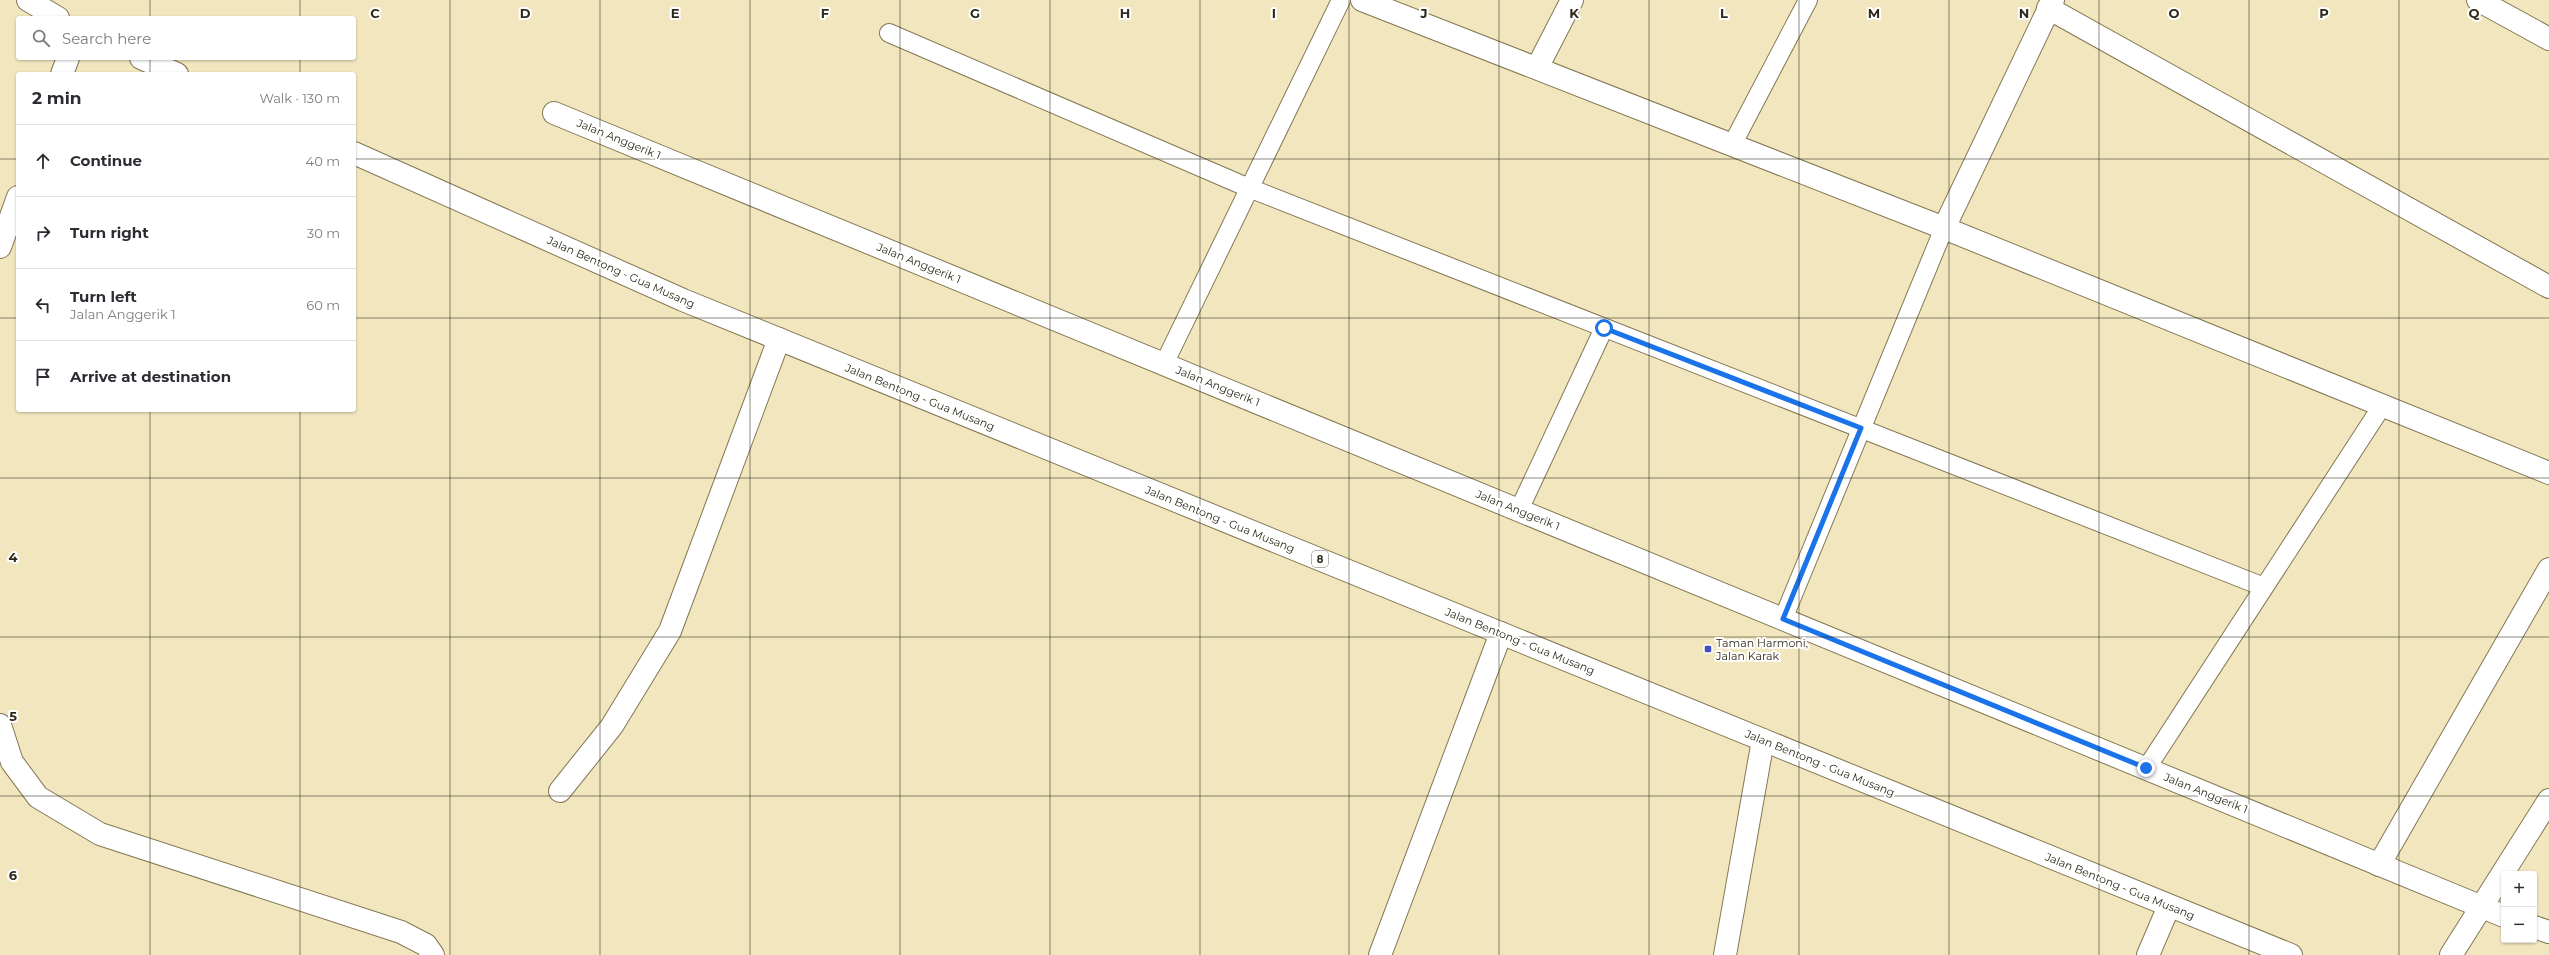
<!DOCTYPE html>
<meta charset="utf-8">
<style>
body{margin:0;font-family:Montserrat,sans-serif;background:#f2f2f3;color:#2b2b33}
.controls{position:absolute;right:12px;bottom:12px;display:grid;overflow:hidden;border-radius:4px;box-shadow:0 1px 3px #0004}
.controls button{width:36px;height:36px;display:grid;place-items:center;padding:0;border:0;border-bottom:1px solid #e1e1e2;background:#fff;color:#2b2b33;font:20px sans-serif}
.stop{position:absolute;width:12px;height:12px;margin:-9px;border:3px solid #1a73e8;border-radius:50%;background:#fff}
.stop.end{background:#1a73e8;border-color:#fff;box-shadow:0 1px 4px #0008}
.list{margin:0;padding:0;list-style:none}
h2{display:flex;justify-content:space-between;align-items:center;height:52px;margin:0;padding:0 16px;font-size:17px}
h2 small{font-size:13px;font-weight:400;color:#7c7c81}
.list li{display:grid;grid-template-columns:26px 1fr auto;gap:12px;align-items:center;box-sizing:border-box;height:72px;padding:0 16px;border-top:1px solid #e1e1e2}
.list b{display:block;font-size:15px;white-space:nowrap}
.list p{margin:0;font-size:13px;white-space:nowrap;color:#7c7c81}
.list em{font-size:13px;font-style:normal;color:#7c7c81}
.icon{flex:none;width:22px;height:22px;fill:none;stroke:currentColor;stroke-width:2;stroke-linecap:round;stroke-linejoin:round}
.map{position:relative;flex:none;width:2549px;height:955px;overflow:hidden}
.search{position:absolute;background:#fff;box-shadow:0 1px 3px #0004;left:16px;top:16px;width:340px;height:44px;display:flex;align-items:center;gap:10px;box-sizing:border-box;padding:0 14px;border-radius:4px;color:#7c7c81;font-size:15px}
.panel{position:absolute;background:#fff;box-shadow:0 1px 3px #0004;left:16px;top:72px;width:340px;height:340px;border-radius:4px}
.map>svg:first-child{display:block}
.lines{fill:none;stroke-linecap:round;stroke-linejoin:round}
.lane-casing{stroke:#837854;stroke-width:20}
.street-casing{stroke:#837854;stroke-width:24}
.primary-casing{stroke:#837854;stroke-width:24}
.lane{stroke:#fff;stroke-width:18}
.street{stroke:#fff;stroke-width:22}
.primary{stroke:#fff;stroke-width:22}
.route{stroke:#1a73e8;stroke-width:5}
.grid{fill:none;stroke:#2e291a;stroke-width:1;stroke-opacity:0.55}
.poi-dot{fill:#434ec2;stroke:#fff;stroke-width:1.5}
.labels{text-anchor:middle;stroke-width:4;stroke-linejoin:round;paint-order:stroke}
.shield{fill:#fff;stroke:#6d695f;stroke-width:1}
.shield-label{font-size:10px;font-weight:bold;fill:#2e291a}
.street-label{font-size:11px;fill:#2e291a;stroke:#fff}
.poi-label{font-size:11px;fill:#2e291a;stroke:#fff;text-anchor:start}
.grid-label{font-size:13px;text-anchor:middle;font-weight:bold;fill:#2e291a;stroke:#fff;stroke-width:4;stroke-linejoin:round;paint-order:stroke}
</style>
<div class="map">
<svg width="2549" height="955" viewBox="0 0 2549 955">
<rect width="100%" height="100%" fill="#f2e6be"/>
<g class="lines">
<defs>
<g id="lane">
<path d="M889 33 1249 188 2264 587"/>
<path d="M1732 145 1808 0"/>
<path d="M1164 364 1341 0"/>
<path d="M1519 510 1604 328"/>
<path d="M1783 619 1944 228"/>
<path d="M2146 769 2382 406"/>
</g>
<g id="street">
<path d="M1362 0 1944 228 2549 473"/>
<path d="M2478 0 2549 39"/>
<path d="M2048 8 2549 287"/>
<path d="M1537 68 1572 0"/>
<path d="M62 74 68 58"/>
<path d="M554 113 2504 916"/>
<path d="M1944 228 2053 0"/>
<path d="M0 247 18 197"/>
<path d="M0 725 12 762 38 797 100 834 401 932 426 945 433 955"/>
<path d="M560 791 612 726 670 631 779 339"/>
<path d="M2379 865 2549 569"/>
<path d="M2534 927 2549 932"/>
<path d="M1380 955 1501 633"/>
<path d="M1725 955 1763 740"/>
<path d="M2148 955 2169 906"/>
<path d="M2451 955 2549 800"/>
</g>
<g id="primary">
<path d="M28 0 58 18"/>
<path d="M141 58 177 74"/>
<path d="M354 153 683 300 2291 955"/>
</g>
</defs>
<!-- lane casing -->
<use href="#lane" class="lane-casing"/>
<!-- street casing -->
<use href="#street" class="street-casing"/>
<!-- primary casing -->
<use href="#primary" class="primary-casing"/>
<!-- lane -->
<use href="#lane" class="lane"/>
<!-- street -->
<use href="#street" class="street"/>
<!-- primary -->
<use href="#primary" class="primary"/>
</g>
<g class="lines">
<!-- route -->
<path class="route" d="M1604 328 1861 428 1783 619 2146 768"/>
</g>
<!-- grid -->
<path class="grid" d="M150 0V18M300 0V18M450 0V955M600 0V955M750 0V955M900 0V955M1050 0V955M1200 0V955M1349 0V955M1499 0V955M1649 0V955M1799 0V955M1949 0V955M2099 0V955M2249 0V955M2399 0V955M150 58V74M300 58V74M0 159H18M354 159H2549M0 318H18M354 318H2549M150 410V955M300 410V955M0 478H2549M0 637H2549M0 796H2549"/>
<!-- markers -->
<rect class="poi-dot" x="1704" y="645" width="8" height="8" rx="2"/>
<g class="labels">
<!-- shield labels -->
<rect class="shield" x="1312" y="551" width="16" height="16" rx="3"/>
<g class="shield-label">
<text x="1320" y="563">8</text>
</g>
<!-- street labels -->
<g class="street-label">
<text transform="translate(619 139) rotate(22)" y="4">Jalan Anggerik 1</text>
<text transform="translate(919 263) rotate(22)" y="4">Jalan Anggerik 1</text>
<text transform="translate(621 272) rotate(24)" y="4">Jalan Bentong - Gua Musang</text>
<text transform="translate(1218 386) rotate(22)" y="4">Jalan Anggerik 1</text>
<text transform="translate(920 397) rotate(22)" y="4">Jalan Bentong - Gua Musang</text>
<text transform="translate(1518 510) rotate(22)" y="4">Jalan Anggerik 1</text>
<text transform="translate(1220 519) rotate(22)" y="4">Jalan Bentong - Gua Musang</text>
<text transform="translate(1520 641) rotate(22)" y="4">Jalan Bentong - Gua Musang</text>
<text transform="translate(1820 763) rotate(22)" y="4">Jalan Bentong - Gua Musang</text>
<text transform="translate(2206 793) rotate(22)" y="4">Jalan Anggerik 1</text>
<text transform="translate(2120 886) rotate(22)" y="4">Jalan Bentong - Gua Musang</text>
</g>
<!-- poi labels -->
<g class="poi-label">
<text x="1716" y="647">Taman Harmoni,<tspan x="1716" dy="13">Jalan Karak</tspan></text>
</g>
</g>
<g class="grid-label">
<text x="375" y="18">C</text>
<text x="525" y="18">D</text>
<text x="675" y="18">E</text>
<text x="825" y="18">F</text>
<text x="975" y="18">G</text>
<text x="1125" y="18">H</text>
<text x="1274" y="18">I</text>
<text x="1424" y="18">J</text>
<text x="1574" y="18">K</text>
<text x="1724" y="18">L</text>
<text x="1874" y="18">M</text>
<text x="2024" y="18">N</text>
<text x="2174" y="18">O</text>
<text x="2324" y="18">P</text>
<text x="2474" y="18">Q</text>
<text x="13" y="562">4</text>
<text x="13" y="721">5</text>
<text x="13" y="880">6</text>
</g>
</svg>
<div class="controls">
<button>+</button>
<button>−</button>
</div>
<div class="stop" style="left:1604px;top:328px"></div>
<div class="stop end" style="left:2146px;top:768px"></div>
<div class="search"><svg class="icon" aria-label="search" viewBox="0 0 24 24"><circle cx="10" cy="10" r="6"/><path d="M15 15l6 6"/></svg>Search here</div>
<section class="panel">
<h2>2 min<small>Walk · 130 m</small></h2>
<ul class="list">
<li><svg class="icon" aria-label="ahead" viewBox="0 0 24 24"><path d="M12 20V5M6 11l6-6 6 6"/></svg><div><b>Continue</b></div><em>40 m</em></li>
<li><svg class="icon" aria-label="right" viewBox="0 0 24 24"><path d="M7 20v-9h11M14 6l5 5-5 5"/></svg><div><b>Turn right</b></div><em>30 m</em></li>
<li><svg class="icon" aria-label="left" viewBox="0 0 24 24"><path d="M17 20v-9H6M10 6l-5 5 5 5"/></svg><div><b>Turn left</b><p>Jalan Anggerik 1</p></div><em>60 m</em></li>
<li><svg class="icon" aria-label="arrive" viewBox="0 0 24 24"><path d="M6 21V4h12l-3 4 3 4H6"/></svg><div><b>Arrive at destination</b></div></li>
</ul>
</section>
</div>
